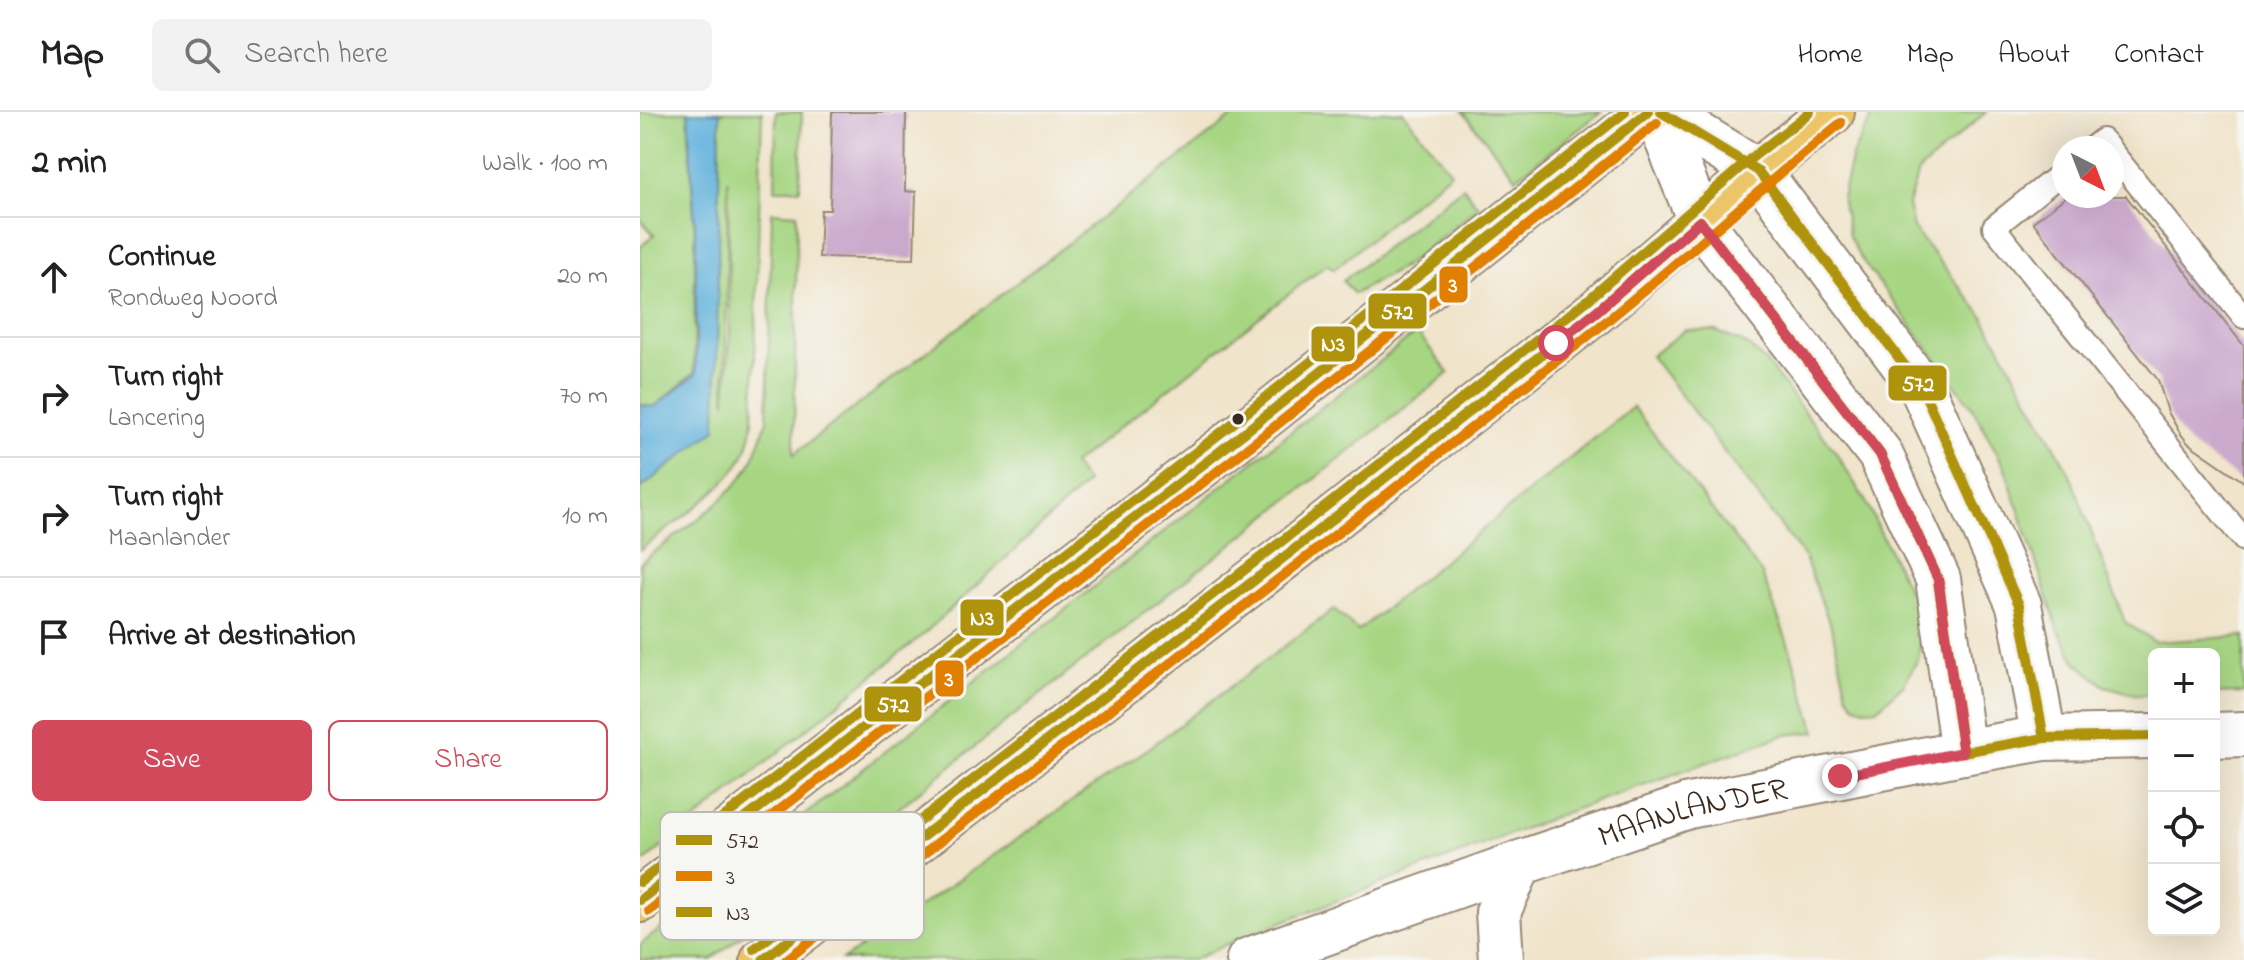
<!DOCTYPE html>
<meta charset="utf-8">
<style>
body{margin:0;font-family:"Indie Flower",sans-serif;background:#f2f2f2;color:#202124}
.controls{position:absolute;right:24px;bottom:24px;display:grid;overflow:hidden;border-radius:12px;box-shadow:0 8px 32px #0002}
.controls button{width:72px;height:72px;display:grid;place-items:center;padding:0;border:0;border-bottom:2px solid #e0e0e0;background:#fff;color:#202124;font:40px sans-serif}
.compass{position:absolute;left:1412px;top:24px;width:72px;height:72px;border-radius:50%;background:#fff;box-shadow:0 8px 32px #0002;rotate:138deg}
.stop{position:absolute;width:24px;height:24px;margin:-18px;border:6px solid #d1495b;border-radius:50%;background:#fff}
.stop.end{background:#d1495b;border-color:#fff;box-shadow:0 2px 8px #0008}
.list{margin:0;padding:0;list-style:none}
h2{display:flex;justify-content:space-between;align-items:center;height:104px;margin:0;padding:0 32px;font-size:34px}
h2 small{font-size:26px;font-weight:400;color:#757577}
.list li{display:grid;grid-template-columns:52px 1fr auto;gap:24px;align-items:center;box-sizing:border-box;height:120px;padding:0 32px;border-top:2px solid #e0e0e0}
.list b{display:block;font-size:30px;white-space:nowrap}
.list p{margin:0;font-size:26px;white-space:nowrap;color:#757577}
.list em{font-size:26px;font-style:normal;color:#757577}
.actions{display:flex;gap:16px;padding:24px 32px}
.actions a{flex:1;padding:18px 0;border:2px solid #d1495b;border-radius:12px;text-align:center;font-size:28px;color:#d1495b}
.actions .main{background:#d1495b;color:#fff}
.icon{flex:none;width:44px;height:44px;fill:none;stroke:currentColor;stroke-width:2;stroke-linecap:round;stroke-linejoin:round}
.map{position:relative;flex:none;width:1604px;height:848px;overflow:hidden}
header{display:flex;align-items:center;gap:48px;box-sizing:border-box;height:112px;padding:0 40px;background:#fff;border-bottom:2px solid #e0e0e0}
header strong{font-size:38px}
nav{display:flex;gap:44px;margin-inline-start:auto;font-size:28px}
.search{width:560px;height:72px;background:#f2f2f2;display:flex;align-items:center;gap:20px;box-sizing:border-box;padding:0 28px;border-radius:12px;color:#757577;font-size:30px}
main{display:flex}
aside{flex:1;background:#fff}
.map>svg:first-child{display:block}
.green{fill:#a7d683;stroke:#718050;stroke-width:2;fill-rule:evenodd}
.water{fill:#62b2dd;stroke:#4e6e7e;stroke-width:2}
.building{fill:#caa9cd}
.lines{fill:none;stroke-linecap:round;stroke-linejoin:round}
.service-casing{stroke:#968774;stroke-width:26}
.minor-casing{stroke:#968774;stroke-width:48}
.primary-casing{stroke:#968774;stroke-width:48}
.service{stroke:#fff;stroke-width:22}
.minor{stroke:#fff;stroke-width:44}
.primary{stroke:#edc569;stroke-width:44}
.bus-1-casing{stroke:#f6f6f2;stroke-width:16}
.bus-2-casing{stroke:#f6f6f2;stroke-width:16}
.bus-3-casing{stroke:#f6f6f2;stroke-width:16}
.bus-1{stroke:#af930c;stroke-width:10}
.bus-2{stroke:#e07f02;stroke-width:10}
.bus-3{stroke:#af930c;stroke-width:10}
.route{stroke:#d1495b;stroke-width:10}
.bus-dot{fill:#3b2a1e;stroke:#f6f6f2;stroke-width:3}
.labels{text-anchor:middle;stroke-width:6;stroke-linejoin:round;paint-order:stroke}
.street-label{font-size:32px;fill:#3b2a1e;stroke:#f6f6f2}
.key{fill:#f6f6f2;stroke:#beb9b2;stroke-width:2}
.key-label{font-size:22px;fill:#3b2a1e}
.line-badge{stroke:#f6f6f2;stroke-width:3}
.badge-label{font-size:22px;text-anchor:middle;font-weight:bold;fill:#fff}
</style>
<header>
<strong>Map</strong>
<div class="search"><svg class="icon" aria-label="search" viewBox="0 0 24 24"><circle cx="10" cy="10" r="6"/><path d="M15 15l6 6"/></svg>Search here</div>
<nav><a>Home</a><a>Map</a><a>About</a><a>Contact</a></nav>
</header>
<main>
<aside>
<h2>2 min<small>Walk · 100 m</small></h2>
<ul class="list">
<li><svg class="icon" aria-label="ahead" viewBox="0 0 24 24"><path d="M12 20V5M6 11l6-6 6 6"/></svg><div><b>Continue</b><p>Rondweg Noord</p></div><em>20 m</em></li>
<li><svg class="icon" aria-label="right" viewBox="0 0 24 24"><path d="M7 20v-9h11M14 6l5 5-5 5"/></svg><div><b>Turn right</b><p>Lancering</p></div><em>70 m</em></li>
<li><svg class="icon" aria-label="right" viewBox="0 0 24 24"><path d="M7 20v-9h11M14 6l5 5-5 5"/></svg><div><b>Turn right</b><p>Maanlander</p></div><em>10 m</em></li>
<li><svg class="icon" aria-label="arrive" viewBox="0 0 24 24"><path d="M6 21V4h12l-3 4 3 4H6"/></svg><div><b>Arrive at destination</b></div></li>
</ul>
<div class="actions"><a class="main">Save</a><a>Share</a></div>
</aside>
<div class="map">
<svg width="1604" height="848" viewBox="0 0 1604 848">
<rect width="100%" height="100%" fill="#f6f6f2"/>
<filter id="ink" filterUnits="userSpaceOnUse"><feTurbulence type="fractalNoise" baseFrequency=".0125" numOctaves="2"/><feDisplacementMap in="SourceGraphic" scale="16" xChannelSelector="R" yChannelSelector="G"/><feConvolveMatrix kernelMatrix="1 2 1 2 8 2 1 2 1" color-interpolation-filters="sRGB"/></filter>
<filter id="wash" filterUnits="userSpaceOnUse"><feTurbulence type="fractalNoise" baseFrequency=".006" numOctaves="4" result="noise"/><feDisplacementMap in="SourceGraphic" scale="32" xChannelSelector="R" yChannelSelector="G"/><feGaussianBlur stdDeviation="1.8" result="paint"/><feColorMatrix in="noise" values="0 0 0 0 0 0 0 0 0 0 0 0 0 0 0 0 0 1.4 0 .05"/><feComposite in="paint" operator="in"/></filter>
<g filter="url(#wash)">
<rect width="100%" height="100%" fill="#f0e4cb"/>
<!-- green -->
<g class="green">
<path d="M0 0H51L48 3 55 126 54 261 14 295 0 292V135L14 123 0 107Z"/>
<path d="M80 0H122L113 309C111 321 109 334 103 345 87 377 29 415 0 438V377L76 316ZM88 67 90 222 86 289 85 288Z"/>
<path d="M136 0H162L160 77H135Z"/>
<path d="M599 0H763L811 60 694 157 687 152 433 352 447 371 285 521 0 753V451C34 424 86 392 109 355 117 340 122 324 127 308L132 100 157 102 154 342Z"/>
<path d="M823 0H961L876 66Z"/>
<path d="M1234 0H1346L1278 60 1268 93 1273 116 1343 204 1429 360 1485 510 1515 530 1604 524V581L1574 582V542H1514V583H1498L1465 574 1435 549 1418 517 1365 356 1332 295 1219 144 1209 124 1202 85 1212 43Z"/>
<path d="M823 75 839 95 765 154 714 182 703 169Z"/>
<path d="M1045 218 1076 219 1109 234 1125 249 1195 339 1226 390 1282 507 1279 545 1264 572 1238 596 1225 597 1214 592 1207 582 1193 521 1165 446 1011 244Z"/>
<path d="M777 220 809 261 358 616 71 848H0V833Z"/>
<path d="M993 295 1122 462 1150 537 1176 620 1144 623 930 699 600 826 553 848H202L509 636 694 497 718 519Z"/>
</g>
<!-- water -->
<path class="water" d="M51 0H80L76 317 0 377V293L14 295 56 262V128L48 2Z"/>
<g id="blocks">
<!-- building -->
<g class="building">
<path d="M192 0H266L265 79 276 80 274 147 179 145 181 98H190Z"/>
<path d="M1427 84H1486L1604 234V370L1548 331 1540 321 1528 300 1518 268 1393 110Z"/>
</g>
</g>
</g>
<g filter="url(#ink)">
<use href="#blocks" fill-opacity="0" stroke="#968774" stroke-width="2"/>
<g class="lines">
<defs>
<g id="service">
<path d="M1452 36 1462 28 1469 36"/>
<path d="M1472 40 1604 205"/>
<path d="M1424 59 1354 115 1604 428"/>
</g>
<g id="minor">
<path d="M1016 0 1060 109 1240 342 1298 467 1323 640"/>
<path d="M1021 0 1118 59 1283 278 1379 493 1404 626"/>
<path d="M1574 623 1604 622"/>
<path id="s1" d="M609 848 880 751 1049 694 1323 640 1404 626 1514 624"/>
<path d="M861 848 858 800 880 751"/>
</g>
<g id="primary">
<path d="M0 788 605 320 1008 0"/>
<path d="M123 848 656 436 958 198 1118 59 1192 0"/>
</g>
</defs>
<!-- service casing -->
<use href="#service" class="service-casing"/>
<!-- minor casing -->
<use href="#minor" class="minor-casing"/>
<!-- primary casing -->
<use href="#primary" class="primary-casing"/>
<!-- service -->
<use href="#service" class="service"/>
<!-- minor -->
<use href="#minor" class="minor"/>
<!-- primary -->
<use href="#primary" class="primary"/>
<defs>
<g id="bus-1">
<path d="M1021 0 1118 59 1283 278 1379 493 1404 626"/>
<path d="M0 788 605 320 1008 0"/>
<path d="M123 848 656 436 958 198 1060 109 1240 342 1298 467 1323 640 1404 626 1514 624"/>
</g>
<g id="bus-2">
<path d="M9 799 614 331 1017 11"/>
<path d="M146 848C419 637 693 427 963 212 1044 147 1120 76 1201 11"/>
</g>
<g id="bus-3">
<path d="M0 770 596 309 985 0"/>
<path d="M114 837 647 425 949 187 1109 48 1170 0"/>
</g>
</defs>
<!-- bus-1 casing -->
<use href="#bus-1" class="bus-1-casing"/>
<!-- bus-2 casing -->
<use href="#bus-2" class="bus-2-casing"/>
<!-- bus-3 casing -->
<use href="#bus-3" class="bus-3-casing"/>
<!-- bus-1 -->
<use href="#bus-1" class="bus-1"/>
<!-- bus-2 -->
<use href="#bus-2" class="bus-2"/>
<!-- bus-3 -->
<use href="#bus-3" class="bus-3"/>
</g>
</g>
<g class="lines" filter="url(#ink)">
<!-- route -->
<path class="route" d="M916 231 958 198 1060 109 1240 342 1298 467 1323 640 1200 664"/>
</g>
<!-- markers -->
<circle class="bus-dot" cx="598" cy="307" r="7"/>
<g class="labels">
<!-- street labels -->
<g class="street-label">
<text dy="11" stroke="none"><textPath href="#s1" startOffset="468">MAANLANDER</textPath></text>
</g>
</g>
<!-- legend -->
<rect x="20" y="700" width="264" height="128" rx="12" class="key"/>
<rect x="36" y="723" width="36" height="10" fill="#af930c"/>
<rect x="36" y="759" width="36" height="10" fill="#e07f02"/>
<rect x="36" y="795" width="36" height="10" fill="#af930c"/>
<g class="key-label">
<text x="86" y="736">572</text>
<text x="86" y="772">3</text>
<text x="86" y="808">N3</text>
</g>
<g class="line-badge">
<rect x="798" y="153" width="31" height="39" rx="8" fill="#e07f02"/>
<rect x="727" y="180" width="61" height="38" rx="8" fill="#af930c"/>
<rect x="670" y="213" width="46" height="38" rx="8" fill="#af930c"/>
<rect x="1247" y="252" width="61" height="38" rx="8" fill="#af930c"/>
<rect x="319" y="486" width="46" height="39" rx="8" fill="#af930c"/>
<rect x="294" y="547" width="31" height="39" rx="8" fill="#e07f02"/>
<rect x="223" y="573" width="60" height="38" rx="8" fill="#af930c"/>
</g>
<g class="badge-label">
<text x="813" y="180">3</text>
<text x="757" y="207">572</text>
<text x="693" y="239">N3</text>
<text x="1278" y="279">572</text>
<text x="342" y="513">N3</text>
<text x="309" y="574">3</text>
<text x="253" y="600">572</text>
</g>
</svg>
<div class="controls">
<button>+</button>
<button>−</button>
<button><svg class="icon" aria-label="locate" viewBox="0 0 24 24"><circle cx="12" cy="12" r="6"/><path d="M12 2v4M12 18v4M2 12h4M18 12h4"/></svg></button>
<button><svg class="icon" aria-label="layers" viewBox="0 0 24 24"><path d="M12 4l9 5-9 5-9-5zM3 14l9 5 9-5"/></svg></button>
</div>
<svg class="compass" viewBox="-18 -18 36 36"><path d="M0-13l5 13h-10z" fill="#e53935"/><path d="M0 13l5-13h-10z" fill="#757577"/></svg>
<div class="stop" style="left:916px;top:231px"></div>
<div class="stop end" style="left:1200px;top:664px"></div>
</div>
</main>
